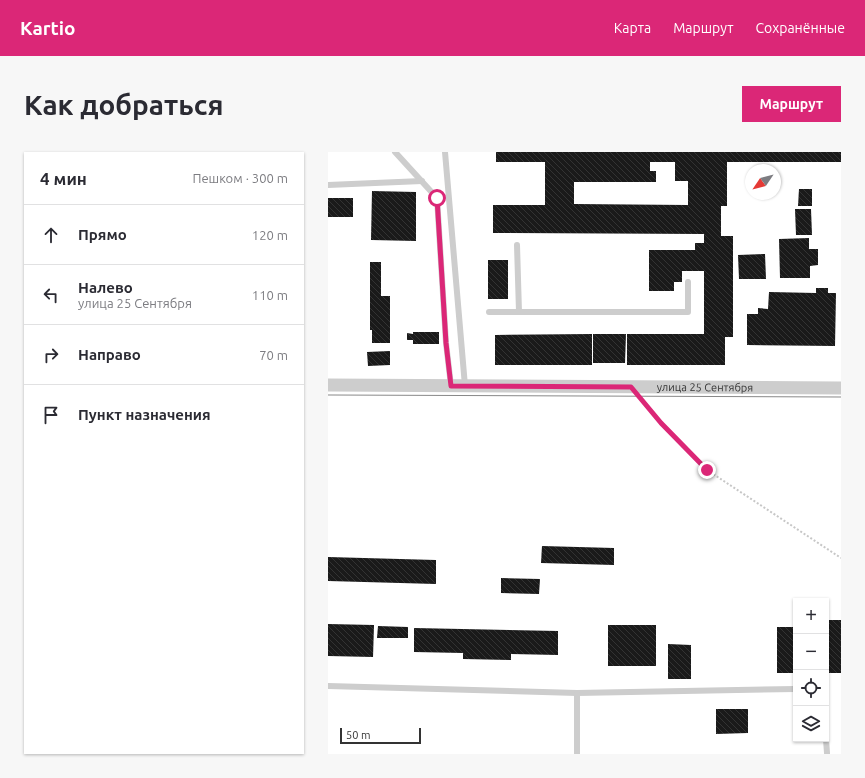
<!DOCTYPE html>
<html lang="ru">
<meta charset="utf-8">
<style>
body{margin:0;font-family:Ubuntu,sans-serif;background:#f7f7f7;color:#2b2b33}
.controls{position:absolute;right:12px;bottom:12px;display:grid;overflow:hidden;border-radius:0px;box-shadow:0 1px 3px #0004}
.controls button{width:36px;height:36px;display:grid;place-items:center;padding:0;border:0;border-bottom:1px solid #e1e1e2;background:#fff;color:#2b2b33;font:20px sans-serif}
.compass{position:absolute;left:417px;top:12px;width:36px;height:36px;border-radius:50%;background:#fff;box-shadow:0 1px 3px #0004;rotate:235deg}
.scale{position:absolute;left:12px;bottom:10px;width:81px;box-sizing:border-box;padding-left:4px;border:2px solid #333;border-top:0;font-size:11px;line-height:14px;white-space:nowrap;color:#333;-webkit-text-stroke:3px #fff;paint-order:stroke}
.stop{position:absolute;width:12px;height:12px;margin:-9px;border:3px solid #db2777;border-radius:50%;background:#fff}
.stop.end{background:#db2777;border-color:#fff;box-shadow:0 1px 4px #0008}
.list{margin:0;padding:0;list-style:none}
h2{display:flex;justify-content:space-between;align-items:center;height:52px;margin:0;padding:0 16px;font-size:17px}
h2 small{font-size:13px;font-weight:400;color:#7c7c81}
.list li{display:grid;grid-template-columns:26px 1fr auto;gap:12px;align-items:center;box-sizing:border-box;height:60px;padding:0 16px;border-top:1px solid #e1e1e2}
.list b{display:block;font-size:15px;white-space:nowrap}
.list p{margin:0;font-size:13px;white-space:nowrap;color:#7c7c81}
.list em{font-size:13px;font-style:normal;color:#7c7c81}
.icon{flex:none;width:22px;height:22px;fill:none;stroke:currentColor;stroke-width:2;stroke-linecap:round;stroke-linejoin:round}
.map{position:relative;flex:none;width:513px;height:602px;overflow:hidden;border-radius:0px}
header{display:flex;align-items:center;gap:24px;box-sizing:border-box;height:56px;padding:0 20px;background:#db2777;color:#fff}
header strong{font-size:19px}
nav{display:flex;gap:22px;margin-inline-start:auto;font-size:14px}
.intro{display:flex;align-items:center;justify-content:space-between;box-sizing:border-box;height:96px;padding:0 24px}
h1{margin:0;font-size:28px}
.button{padding:10px 18px;border-radius:0px;background:#db2777;color:#fff;font-size:14px;font-weight:700}
main{display:flex;gap:24px;padding:0 24px}
aside{flex:1;background:#fff;border-radius:0px;box-shadow:0 1px 3px #0004}
.map>svg:first-child{display:block}
.building{fill:url(#building-back-hatch);fill-rule:evenodd}
.lines{fill:none;stroke-linecap:round;stroke-linejoin:round}
.path{stroke:#c7c7c7;stroke-width:2;stroke-dasharray:2 2;stroke-linecap:butt}
.service{stroke:#cdcdcd;stroke-width:6}
.minor{stroke:#cdcdcd;stroke-width:13}
.tram{stroke:#888;stroke-width:1}
.route{stroke:#db2777;stroke-width:5}
.labels{text-anchor:middle;stroke-width:4;stroke-linejoin:round;paint-order:stroke}
.street-label{font-size:11px;fill:#333;stroke:#fff}
</style>
<header>
<strong>Kartio</strong>
<nav><a>Карта</a><a>Маршрут</a><a>Сохранённые</a></nav>
</header>
<div class="intro"><h1>Как добраться</h1><a class="button">Маршрут</a></div>
<main>
<aside>
<h2>4 мин<small>Пешком · 300 m</small></h2>
<ul class="list">
<li><svg class="icon" aria-label="ahead" viewBox="0 0 24 24"><path d="M12 20V5M6 11l6-6 6 6"/></svg><div><b>Прямо</b></div><em>120 m</em></li>
<li><svg class="icon" aria-label="left" viewBox="0 0 24 24"><path d="M17 20v-9H6M10 6l-5 5 5 5"/></svg><div><b>Налево</b><p>улица 25 Сентября</p></div><em>110 m</em></li>
<li><svg class="icon" aria-label="right" viewBox="0 0 24 24"><path d="M7 20v-9h11M14 6l5 5-5 5"/></svg><div><b>Направо</b></div><em>70 m</em></li>
<li><svg class="icon" aria-label="arrive" viewBox="0 0 24 24"><path d="M6 21V4h12l-3 4 3 4H6"/></svg><div><b>Пункт назначения</b></div></li>
</ul>
</aside>
<div class="map">
<svg width="513" height="602" viewBox="0 0 513 602">
<defs>
<pattern id="building-back-hatch" width="6" height="6" patternUnits="userSpaceOnUse"><rect width="6" height="6" fill="#1a1a1a"/><path d="M-1 5l2 2M0 0l6 6M5-1l2 2" fill="none" stroke="#333"/></pattern>
</defs>
<rect width="100%" height="100%" fill="#fff"/>
<!-- building -->
<g class="building">
<path d="M168 0H513V10H399V54H393V84H405V185H397V213H299V182H376V119H354V130H346V139H321V98H367V91H376V82L165 81V53H217V10H168ZM322 10H347V29H360V53L246 52V30H328V19H322Z"/>
<path d="M471 37H484V54H470Z"/>
<path d="M44 39 88 40V89L43 88Z"/>
<rect x="0" y="46" width="25" height="19"/>
<path d="M467 57H483L484 83H468Z"/>
<path d="M481 86V97H490V113L482 114V126H452L451 87Z"/>
<path d="M437 102 438 127H411L410 103Z"/>
<rect x="160" y="108" width="20" height="39"/>
<path d="M42 110H53V144H62V191H44V178H42Z"/>
<path d="M488 136H500V141H508L507 194 419 193V162H430V156L440 157 441 140 488 141Z"/>
<path d="M85 180H111V192H85V188H79V181L85 182Z"/>
<path d="M264 182V213H167V183Z"/>
<path d="M265 182H298L297 211H265Z"/>
<path d="M62 199V213L40 214 39 200Z"/>
<path d="M214 394 286 396V413L213 411Z"/>
<path d="M0 405 108 408V432L0 429Z"/>
<path d="M173 426 212 427 211 442 173 441Z"/>
<rect x="498" y="468" width="15" height="53"/>
<path d="M0 472 46 473 45 505 0 504Z"/>
<rect x="280" y="473" width="48" height="41"/>
<path d="M50 474 80 475V486H49Z"/>
<rect x="449" y="475" width="19" height="46"/>
<path d="M86 476 230 479V503L183 502V508L135 507V501L86 500Z"/>
<path d="M340 492 363 493V527H340Z"/>
<path d="M388 557H420V581L388 582Z"/>
</g>
<g class="lines">
<!-- path -->
<path class="path" d="M314 247 333 271 379 318 513 406"/>
<!-- service -->
<g class="service">
<path d="M67 0 109 46 118 191 123 234"/>
<path d="M117 0 137 234"/>
<path d="M0 33 94 29"/>
<path d="M189 93 191 160"/>
<path d="M161 160H360V130"/>
<path d="M0 534 249 541 468 537"/>
<path d="M498 587 499 601"/>
<path d="M249 602V541"/>
</g>
<!-- minor -->
<path class="minor" id="s1" d="M0 233 513 236"/>
<!-- tram -->
<path class="tram" d="M0 243 513 245"/>
</g>
<g class="lines">
<!-- route -->
<path class="route" d="M109 46 118 191 123 234 303 235 333 271 379 318"/>
</g>
<g class="labels">
<!-- street labels -->
<g class="street-label">
<text dy="4" stroke="none"><textPath href="#s1" startOffset="377">улица 25 Сентября</textPath></text>
</g>
</g>
</svg>
<div class="controls">
<button>+</button>
<button>−</button>
<button><svg class="icon" aria-label="locate" viewBox="0 0 24 24"><circle cx="12" cy="12" r="6"/><path d="M12 2v4M12 18v4M2 12h4M18 12h4"/></svg></button>
<button><svg class="icon" aria-label="layers" viewBox="0 0 24 24"><path d="M12 4l9 5-9 5-9-5zM3 14l9 5 9-5"/></svg></button>
</div>
<svg class="compass" viewBox="-18 -18 36 36"><path d="M0-13l5 13h-10z" fill="#e53935"/><path d="M0 13l5-13h-10z" fill="#7c7c81"/></svg>
<div class="scale">50 m</div>
<div class="stop" style="left:109px;top:46px"></div>
<div class="stop end" style="left:379px;top:318px"></div>
</div>
</main>
